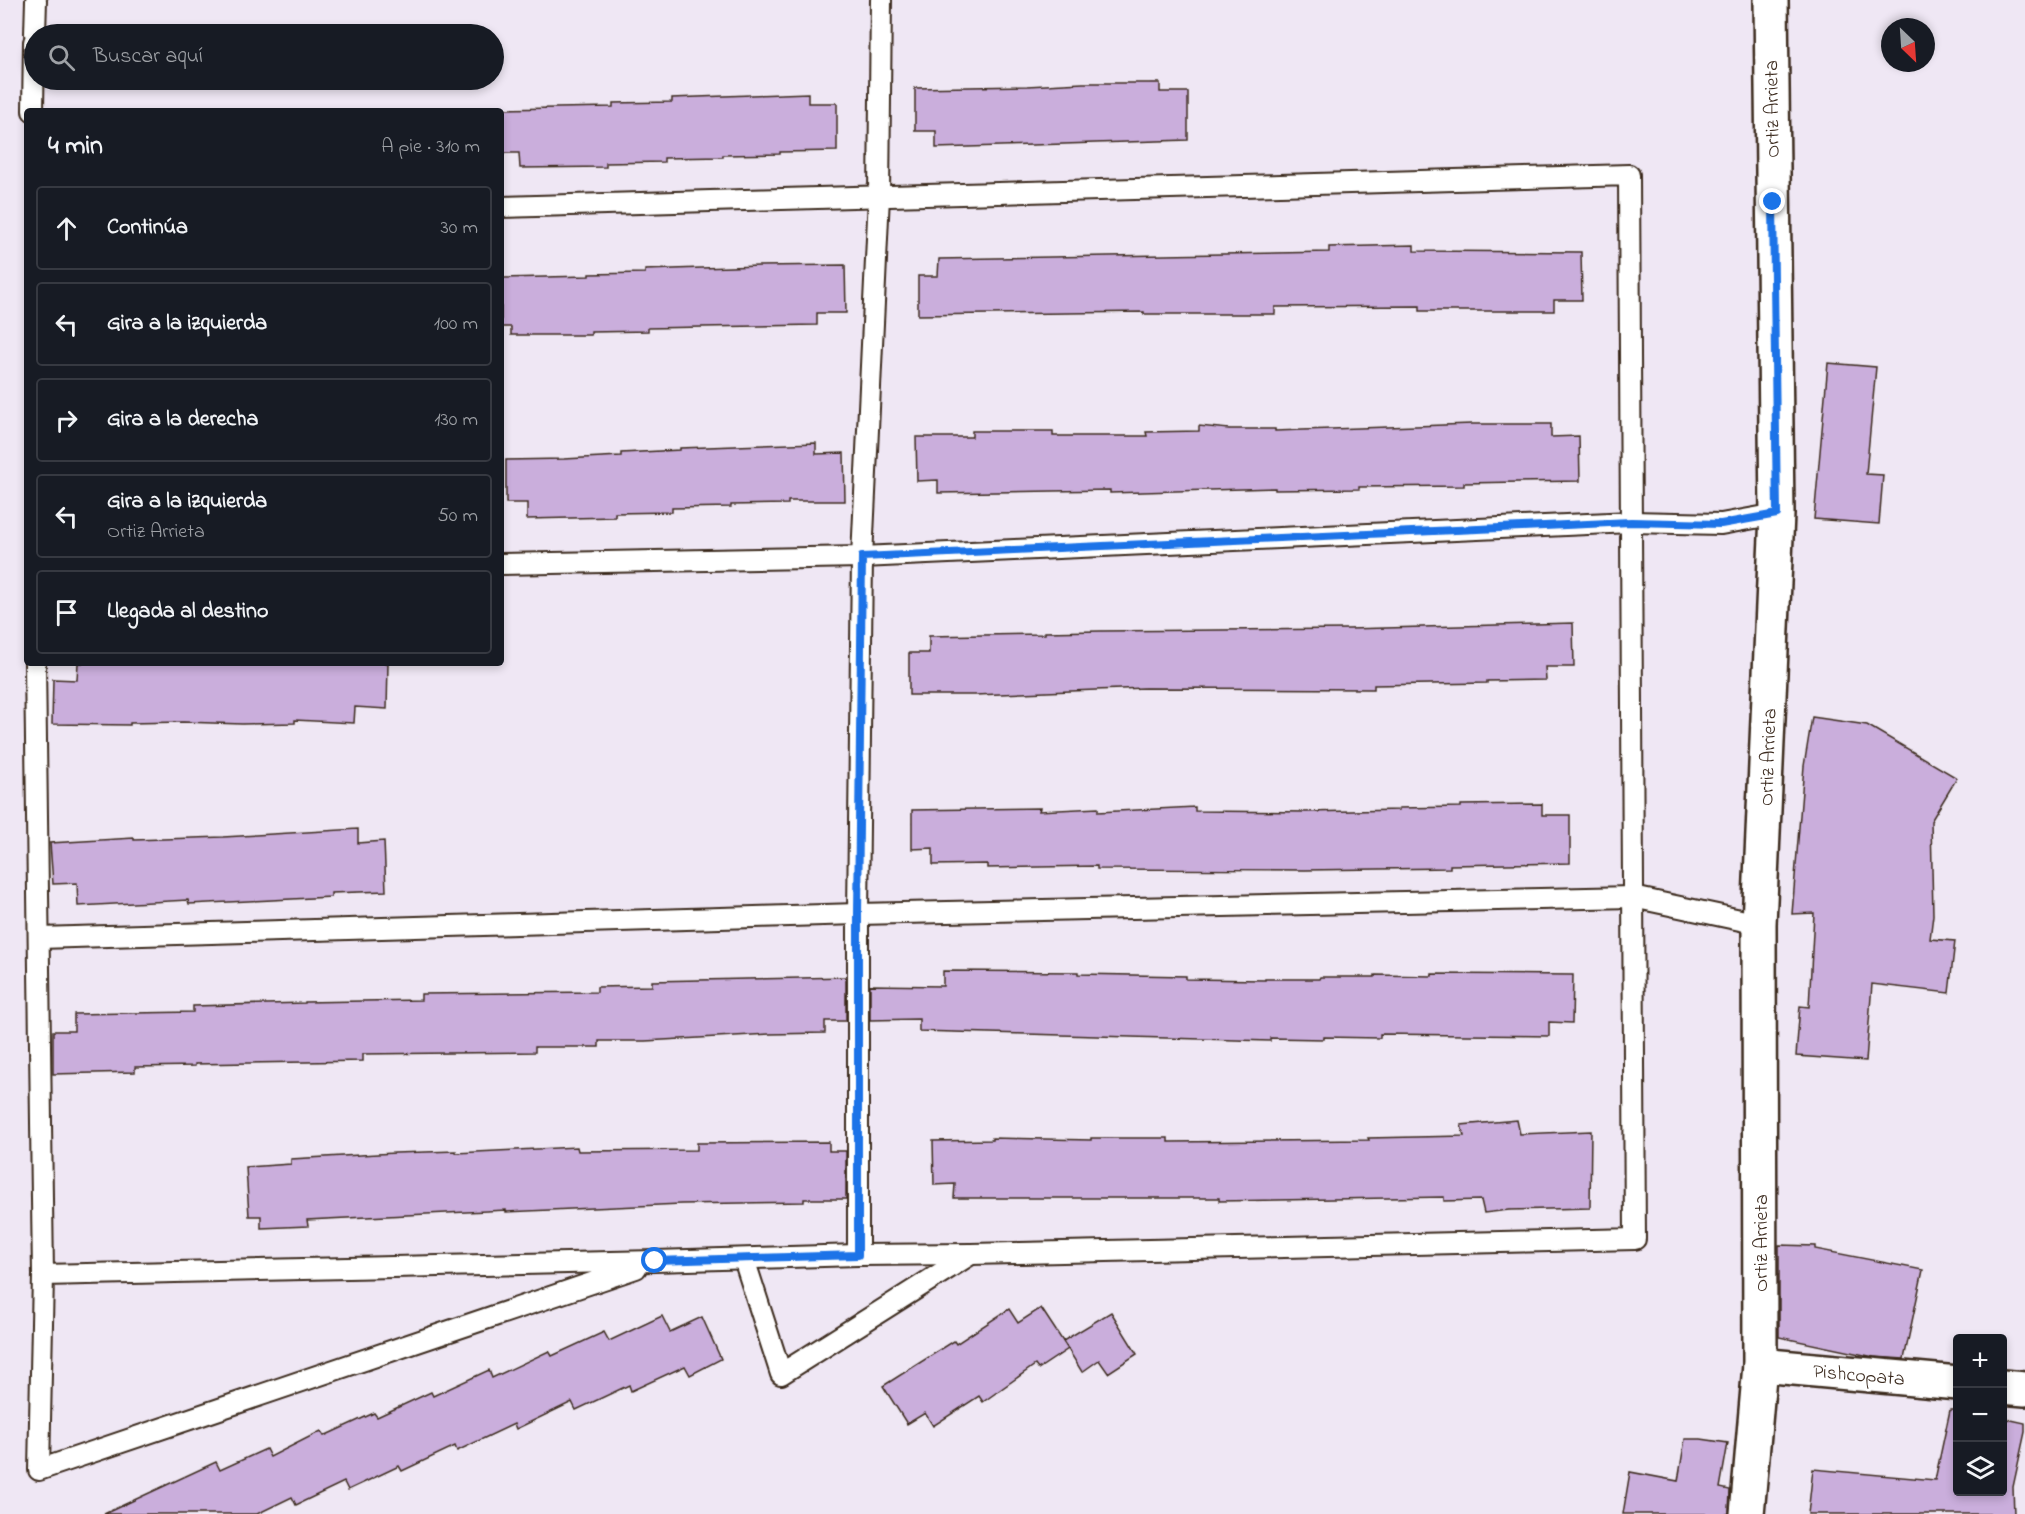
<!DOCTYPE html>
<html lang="es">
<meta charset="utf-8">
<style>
body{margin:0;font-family:"Indie Flower",sans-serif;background:#242831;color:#f1f3f6}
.controls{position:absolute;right:18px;bottom:18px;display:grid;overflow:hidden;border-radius:6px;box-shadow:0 3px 9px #0003}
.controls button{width:54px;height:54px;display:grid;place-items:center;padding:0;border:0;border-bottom:2px solid #363941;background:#171b24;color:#f1f3f6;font:30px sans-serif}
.compass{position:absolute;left:1881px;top:18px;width:54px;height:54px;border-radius:50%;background:#171b24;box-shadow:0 3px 9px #0003;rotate:155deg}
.stop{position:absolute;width:18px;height:18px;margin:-14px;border:4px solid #1a73e8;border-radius:50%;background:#fff}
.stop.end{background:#1a73e8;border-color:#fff;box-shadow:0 2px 6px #0008}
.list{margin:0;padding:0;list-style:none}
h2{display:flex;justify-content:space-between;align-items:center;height:78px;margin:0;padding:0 24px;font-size:26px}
h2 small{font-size:20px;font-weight:400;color:#9ea1a6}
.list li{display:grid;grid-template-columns:39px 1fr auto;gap:18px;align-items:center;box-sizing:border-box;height:84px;margin:0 12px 12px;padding:0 12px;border:2px solid #363941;border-radius:6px}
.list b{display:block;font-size:22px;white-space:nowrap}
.list p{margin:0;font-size:20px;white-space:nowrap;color:#9ea1a6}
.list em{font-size:20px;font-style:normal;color:#9ea1a6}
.icon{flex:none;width:33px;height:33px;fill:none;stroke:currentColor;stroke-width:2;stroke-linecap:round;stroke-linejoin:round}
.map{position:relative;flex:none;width:2025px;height:1514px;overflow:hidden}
.search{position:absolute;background:#171b24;box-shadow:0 3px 9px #0003;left:24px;top:24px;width:480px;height:66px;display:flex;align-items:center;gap:15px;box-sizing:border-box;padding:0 21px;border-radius:33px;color:#9ea1a6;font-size:22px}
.panel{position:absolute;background:#171b24;box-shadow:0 3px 9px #0003;left:24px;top:108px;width:480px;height:558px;border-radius:6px}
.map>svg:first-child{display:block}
.building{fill:#caaedc;stroke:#3b2a1e;stroke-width:1.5}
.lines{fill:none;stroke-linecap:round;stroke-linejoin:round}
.service-casing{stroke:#3b2a1e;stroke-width:24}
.minor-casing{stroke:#3b2a1e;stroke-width:38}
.tertiary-casing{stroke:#3b2a1e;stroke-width:38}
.service{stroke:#fff;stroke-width:20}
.minor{stroke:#fff;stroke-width:33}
.tertiary{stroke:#fff;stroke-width:33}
.route{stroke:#1a73e8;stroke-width:8}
.labels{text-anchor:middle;stroke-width:5;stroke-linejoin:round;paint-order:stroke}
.street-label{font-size:20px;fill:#3b2a1e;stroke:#fff}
</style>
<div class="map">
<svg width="2025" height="1514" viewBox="0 0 2025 1514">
<rect width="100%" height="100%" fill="#efe7f4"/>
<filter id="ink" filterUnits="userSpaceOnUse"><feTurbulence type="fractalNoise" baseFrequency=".0167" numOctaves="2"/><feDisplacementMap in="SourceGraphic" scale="12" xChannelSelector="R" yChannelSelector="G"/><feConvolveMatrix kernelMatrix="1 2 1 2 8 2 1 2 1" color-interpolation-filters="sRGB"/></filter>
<g filter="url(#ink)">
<!-- building -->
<g class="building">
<path d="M1083 83H1160V92H1188V140L936 148V131H915V88L1027 86Z"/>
<path d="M808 93V103H837V151L780 152V154L723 155V157L664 158V162L606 163V167L520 168 519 153H501V109L613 107V103L672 102V98Z"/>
<path d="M1414 245V251L1581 252 1582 300H1554V311H1420V306L1275 307V314H1144V312L918 315V276H938L939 259 1329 252V247Z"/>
<path d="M845 265 846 313H817V325L648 328V331L591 332V335H511V327H501V278L589 276V274L645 273V270L759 266Z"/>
<path d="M1828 363 1876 367 1866 474 1883 475 1879 524 1814 519Z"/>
<path d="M1472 424H1551V437L1579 436 1580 481 1464 483V486L1359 487V489L1275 490V488L1110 493V490L938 493V480L917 481 916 437H972V431H1053V436H1147L1146 432 1199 431V426L1229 429H1275V431Z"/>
<path d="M816 443V454L844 453 845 501H788V504L731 505V507L672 508V512L615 513V517L527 519V503H506V460L564 459 621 456V453L680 450V448Z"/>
<path d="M1573 623 1574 667H1545L1546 680 1487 681V683L1374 685V689L1145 688 975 695H909V653H929V636L1045 634V632L1100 631 1349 629Z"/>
<path d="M78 663H388L387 709 355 707 354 723 295 720V723L242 724 183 722 130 723V725L52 724 53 679 77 680Z"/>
<path d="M1812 717 1867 725 1957 778 1931 821 1933 915 1930 939 1955 941 1949 993 1872 984 1866 1061 1796 1056 1800 1006 1809 1007 1814 913 1792 914 1804 766Z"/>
<path d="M1542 804V815H1570V863L1450 865V868L1305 870 1097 869V866L987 868V864L933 865V848L912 849V810L1040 808 1039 811 1098 808V812L1195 807V811L1306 812 1399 810V808L1461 807V805Z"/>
<path d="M358 829V843L384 841 386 891 331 893V897L189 904 188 900 78 906 77 883 53 884 50 843 134 838V840L223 837Z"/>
<path d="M943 971 1078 972V974L1186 976V979L1265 980V979H1319L1320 977H1375V975L1432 976V974L1573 975 1572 1023 1549 1022V1036L1380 1034V1038L1324 1037V1039L1270 1038V1041L919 1031V1019L870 1020V985L943 986Z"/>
<path d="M846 977V1021H825V1033L770 1034 645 1041H599V1047H535V1052L363 1054V1061L195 1064V1066L135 1067V1072L53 1074V1031H74V1014L193 1012V1006L305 1003V1002L421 1000V994L597 992V987L652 986V981Z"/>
<path d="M1517 1120 1520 1134 1591 1131 1590 1208 1509 1210 1484 1213 1481 1200 1444 1201V1197L1219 1201V1198H954L955 1184 934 1185 933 1141 992 1140V1138L1091 1140V1138H1168V1142L1369 1140 1368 1138 1464 1136 1461 1125Z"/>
<path d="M829 1142V1151H846V1199H804V1202L681 1204 506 1212V1210L307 1220 308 1226 261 1228V1216H249L246 1167 291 1164V1159L395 1153 456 1151V1153L577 1147 578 1151 697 1150V1143Z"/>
<path d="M1779 1245 1815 1246V1249L1923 1270 1904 1359 1874 1357 1779 1337Z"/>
<path d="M1041 1308 1068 1349 1038 1369 1035 1365 983 1402 979 1396 933 1426 925 1413 907 1424 883 1386 954 1341 956 1344 1009 1309 1018 1323Z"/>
<path d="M1111 1312 1137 1354 1108 1373 1099 1360 1082 1372 1063 1341Z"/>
<path d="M662 1316 670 1332 702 1317 721 1359 690 1375 685 1366 631 1391 629 1385 576 1410 572 1402 516 1429 514 1424 457 1451 455 1446 402 1471 399 1466 348 1490 344 1482 296 1505 292 1497 257 1514H104L216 1462 220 1470 266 1449 270 1457 321 1431 324 1436 374 1413 377 1417 431 1392 433 1396 489 1370 492 1378 549 1351 552 1356 604 1332 609 1341Z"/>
<path d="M1950 1410H1958V1491H2002V1418L2025 1423V1432L2013 1487 2014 1514H1808L1813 1469 1935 1480Z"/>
<path d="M1685 1439H1701L1728 1443 1720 1488 1730 1490 1729 1514H1623L1630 1472 1678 1481Z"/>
</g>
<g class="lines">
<defs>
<g id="service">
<path d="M35 34 36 0"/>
<path d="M33 111 34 42"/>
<path d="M501 564 862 557 1631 522 1721 524 1777 514"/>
<path d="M35 663 43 1275 655 1261 858 1255 971 1254 1635 1239 1629 175 501 207"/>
<path d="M39 938 858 914 1633 897 1759 924"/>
<path d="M858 1255V914L862 557 879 196 881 0"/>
<path d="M744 1259 781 1374 971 1254"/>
<path d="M43 1275 39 1470 636 1268"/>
</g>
<g id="minor">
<path d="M1760 1365 1958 1383"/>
<path d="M2002 1387 2025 1389"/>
</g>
<path id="tertiary" d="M1747 1514 1760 1365 1759 924 1777 514 1771 0"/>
</defs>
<!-- service casing -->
<use href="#service" class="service-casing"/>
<!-- minor casing -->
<use href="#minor" class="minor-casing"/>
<!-- tertiary casing -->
<use href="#tertiary" class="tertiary-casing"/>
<!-- service -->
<use href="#service" class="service"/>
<!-- minor -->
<use href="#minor" class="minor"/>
<!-- tertiary -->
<use href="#tertiary" class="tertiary"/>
</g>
</g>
<g class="lines" filter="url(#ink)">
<!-- route -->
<path class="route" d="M655 1261 858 1255V914L862 557 1631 522 1721 524 1777 514 1773 202"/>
</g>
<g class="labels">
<!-- street labels -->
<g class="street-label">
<text transform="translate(1771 109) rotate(-91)" y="7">Ortiz Arrieta</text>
<text transform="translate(1767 757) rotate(-88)" y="7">Ortiz Arrieta</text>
<text transform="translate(1760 1243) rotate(-90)" y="7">Ortiz Arrieta</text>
<text transform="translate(1859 1374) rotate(5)" y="7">Pishcopata</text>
</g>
</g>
</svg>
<div class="controls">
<button>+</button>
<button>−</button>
<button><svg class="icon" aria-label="layers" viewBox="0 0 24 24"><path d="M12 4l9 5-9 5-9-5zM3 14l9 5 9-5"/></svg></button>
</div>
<svg class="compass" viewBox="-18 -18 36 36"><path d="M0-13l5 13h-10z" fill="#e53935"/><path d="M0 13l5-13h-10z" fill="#9ea1a6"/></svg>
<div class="stop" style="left:655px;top:1261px"></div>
<div class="stop end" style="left:1773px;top:202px"></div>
<div class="search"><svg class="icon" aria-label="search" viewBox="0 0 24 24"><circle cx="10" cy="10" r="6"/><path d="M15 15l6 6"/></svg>Buscar aquí</div>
<section class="panel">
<h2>4 min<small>A pie · 310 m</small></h2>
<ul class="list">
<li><svg class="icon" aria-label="ahead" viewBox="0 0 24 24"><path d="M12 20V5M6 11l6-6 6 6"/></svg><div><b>Continúa</b></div><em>30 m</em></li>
<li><svg class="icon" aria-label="left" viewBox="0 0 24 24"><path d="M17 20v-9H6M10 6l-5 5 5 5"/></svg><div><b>Gira a la izquierda</b></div><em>100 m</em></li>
<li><svg class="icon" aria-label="right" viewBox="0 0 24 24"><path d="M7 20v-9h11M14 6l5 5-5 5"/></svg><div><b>Gira a la derecha</b></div><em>130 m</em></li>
<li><svg class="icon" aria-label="left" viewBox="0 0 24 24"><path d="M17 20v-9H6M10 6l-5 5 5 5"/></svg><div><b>Gira a la izquierda</b><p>Ortiz Arrieta</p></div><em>50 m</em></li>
<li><svg class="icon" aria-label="arrive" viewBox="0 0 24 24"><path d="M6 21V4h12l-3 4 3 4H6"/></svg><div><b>Llegada al destino</b></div></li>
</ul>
</section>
</div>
